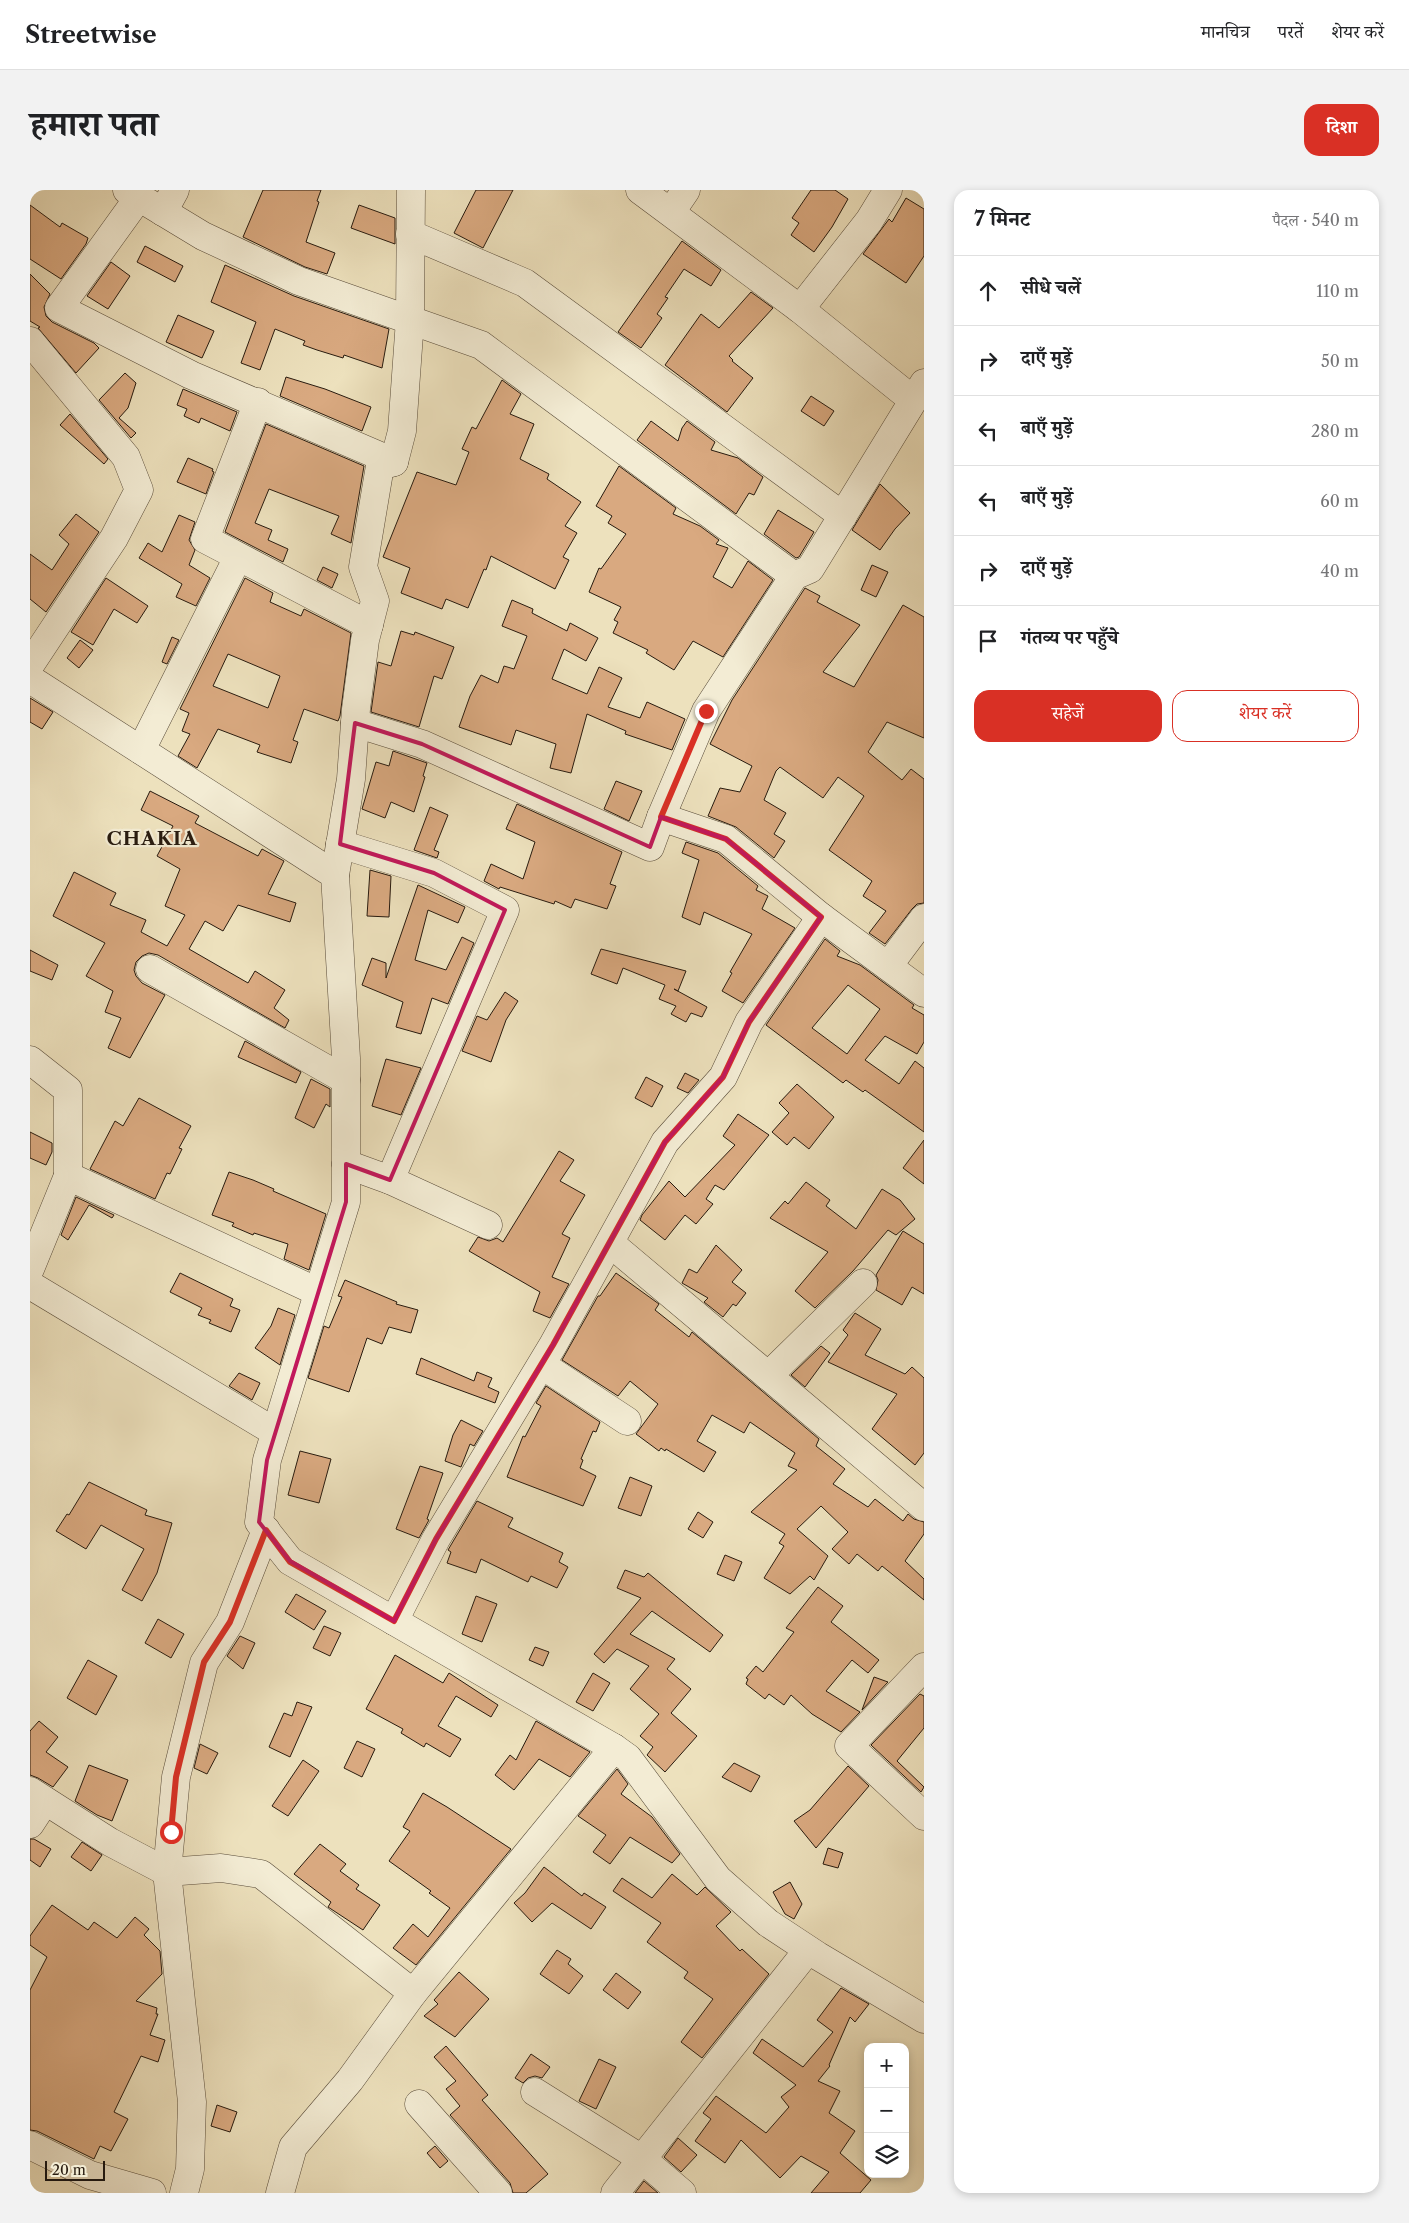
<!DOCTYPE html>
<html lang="hi">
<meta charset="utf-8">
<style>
body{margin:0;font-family:"Libre Caslon Text","Noto Serif Devanagari",serif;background:#f2f2f2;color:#202124}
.controls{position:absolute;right:15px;bottom:15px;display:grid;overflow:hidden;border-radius:10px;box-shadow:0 2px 8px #0003}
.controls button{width:45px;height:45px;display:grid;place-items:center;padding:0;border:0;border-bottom:1px solid #e0e0e0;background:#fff;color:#202124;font:25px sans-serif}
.scale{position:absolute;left:15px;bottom:12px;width:60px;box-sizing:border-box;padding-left:5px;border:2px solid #281b0f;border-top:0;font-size:14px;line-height:18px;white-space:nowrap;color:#281b0f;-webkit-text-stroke:4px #f3ecd4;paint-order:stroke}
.stop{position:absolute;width:15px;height:15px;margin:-11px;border:4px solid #d93025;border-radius:50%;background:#fff}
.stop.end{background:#d93025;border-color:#fff;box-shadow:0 1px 5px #0008}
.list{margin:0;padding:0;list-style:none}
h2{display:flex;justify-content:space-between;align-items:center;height:65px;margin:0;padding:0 20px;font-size:21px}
h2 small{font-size:16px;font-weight:400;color:#757577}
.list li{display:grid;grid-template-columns:32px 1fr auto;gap:15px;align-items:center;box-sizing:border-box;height:70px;padding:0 20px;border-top:1px solid #e0e0e0}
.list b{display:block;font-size:19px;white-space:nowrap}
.list em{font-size:16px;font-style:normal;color:#757577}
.actions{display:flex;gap:10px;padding:15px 20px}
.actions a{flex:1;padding:11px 0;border:1px solid #d93025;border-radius:15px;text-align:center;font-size:18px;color:#d93025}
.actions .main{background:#d93025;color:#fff}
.icon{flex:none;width:28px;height:28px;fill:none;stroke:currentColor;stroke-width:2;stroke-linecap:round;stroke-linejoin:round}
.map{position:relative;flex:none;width:894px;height:2003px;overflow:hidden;border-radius:15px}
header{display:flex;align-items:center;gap:30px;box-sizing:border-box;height:70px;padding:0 25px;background:#fff;border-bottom:1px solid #e0e0e0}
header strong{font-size:24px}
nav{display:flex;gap:28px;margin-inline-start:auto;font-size:18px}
.intro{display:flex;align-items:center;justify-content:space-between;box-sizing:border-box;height:120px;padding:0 30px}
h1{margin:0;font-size:35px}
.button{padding:12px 22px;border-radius:15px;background:#d93025;color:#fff;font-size:18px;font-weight:700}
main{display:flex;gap:30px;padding:0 30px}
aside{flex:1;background:#fff;border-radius:15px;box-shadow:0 2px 8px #0003}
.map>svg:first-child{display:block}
.building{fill:#d9a980;stroke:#281b0f;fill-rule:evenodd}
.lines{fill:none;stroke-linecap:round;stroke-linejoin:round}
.minor-casing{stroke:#594c3a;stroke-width:29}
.minor{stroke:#f3ecd4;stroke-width:28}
.route{stroke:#d93025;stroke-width:6}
.marked{fill:none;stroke:#c2185b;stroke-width:4;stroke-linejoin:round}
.labels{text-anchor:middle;stroke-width:4.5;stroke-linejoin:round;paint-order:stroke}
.district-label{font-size:19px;font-weight:bold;letter-spacing:1px;fill:#281b0f;stroke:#f3ecd4}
</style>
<header>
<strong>Streetwise</strong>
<nav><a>मानचित्र</a><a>परतें</a><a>शेयर करें</a></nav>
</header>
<div class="intro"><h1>हमारा पता</h1><a class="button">दिशा</a></div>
<main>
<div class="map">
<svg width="894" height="2003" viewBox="0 0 894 2003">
<rect width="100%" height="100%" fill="#ede1bd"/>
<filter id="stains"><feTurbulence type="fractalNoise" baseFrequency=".004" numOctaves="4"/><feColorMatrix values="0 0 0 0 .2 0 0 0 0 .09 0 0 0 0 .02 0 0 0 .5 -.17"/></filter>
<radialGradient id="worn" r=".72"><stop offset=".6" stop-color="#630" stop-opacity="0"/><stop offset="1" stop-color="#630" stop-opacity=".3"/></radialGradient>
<!-- building -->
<g class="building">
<path d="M233 0H291L287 11 289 12 276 52 305 63 297 84 275 77 213 47Z"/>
<path d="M446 0H483L453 58 424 43Z"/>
<path d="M781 0H805L818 9 802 37 784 62 761 45 769 33 762 28Z"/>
<path d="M876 8 894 19V66L876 93 833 64 859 29 862 32Z"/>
<path d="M0 15 30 37 32 33 58 48 56 54 31 89 0 69Z"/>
<path d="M329 15 365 28V54L321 38Z"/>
<path d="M652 51 691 80 681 96 654 79 635 107 638 108 627 124 632 128 611 158 588 142Z"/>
<path d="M115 56 153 76 145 92 107 72Z"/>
<path d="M81 72 100 86 78 119 57 106Z"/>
<path d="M195 75 264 106 359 139 352 178 314 165 313 168 287 160 273 155 275 151 245 139 230 180 211 173 226 132 181 112Z"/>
<path d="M0 84 20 104 14 117 16 126 22 132 64 153 69 158 46 183 8 138 10 137 0 131Z"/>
<path d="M721 102 743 118 699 166 703 170 702 171 723 188 697 222 635 175 671 124 689 138Z"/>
<path d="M148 125 184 141 172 168 136 152Z"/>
<path d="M95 183 106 193 98 218 89 228 106 243 101 248 69 210Z"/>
<path d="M256 187 295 199 341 217 332 241 250 206Z"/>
<path d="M472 190 491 204 480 224 504 234 490 269 519 284 517 289 551 312 535 336 547 343 533 367 539 370 525 399 461 366 456 380 454 379 438 418 416 409 412 419 371 403 380 378 353 367 387 282 426 295 439 262 432 259 442 237 446 239Z"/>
<path d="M153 199 207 222 200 241 171 228 169 233 154 226 157 219 147 215Z"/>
<path d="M781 206 804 221 794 236 771 221Z"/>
<path d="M40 224 78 269 74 274 30 235Z"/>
<path d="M621 231 648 251 652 238 657 231 685 252 681 260 708 268 733 287 724 305 719 303 706 324 607 250Z"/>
<path d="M236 234 334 276 321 353 301 344 309 326 239 299 225 333 242 340 238 350 258 359 253 372 195 342Z"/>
<path d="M158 268 183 279 182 281 184 282 176 304 147 292Z"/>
<path d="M589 276 646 318 643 324 670 336 689 350 686 354 698 358 683 387 702 398 718 371 743 390 693 467 663 451 644 480 616 463 618 460 583 443 588 432 584 430 591 417 559 402 569 378 571 379 596 344 578 333 582 326 566 316Z"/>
<path d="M850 294 880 323 865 339 850 360 822 340Z"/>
<path d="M748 320 784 342 769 367 766 368 734 344Z"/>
<path d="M46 324 69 342 16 422 0 409V364L22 380 39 354 29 345Z"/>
<path d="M149 325 165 332 159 350 165 360 159 375 180 388 166 416 146 407 152 394 109 368 118 353 132 362Z"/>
<path d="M842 375 858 382 846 407 831 400Z"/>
<path d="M293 377 308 384 302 398 287 390Z"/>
<path d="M76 388 118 416 107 433 84 419 63 455 41 442Z"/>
<path d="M215 388 243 403 240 412 271 426 274 419 321 443 310 526 308 531 274 519 263 550 268 552 261 573 227 562 230 555 188 539 167 578 148 566 160 544 152 541 159 523 150 519ZM198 464 250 486 238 518 183 496Z"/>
<path d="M775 398 790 406 787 412 830 435 793 482 824 497 873 415 894 427V548L857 532 838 562 872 590 881 579 894 589V713L887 714 882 719 855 754 839 743 856 721 833 706 842 691 799 660 834 606 808 587 793 608 750 577 746 581 734 610 756 623 744 644 755 651 744 668 706 637 678 626 690 598 710 602 722 576 680 554 702 510Z"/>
<path d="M482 410 503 419 502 423 537 441 540 433 568 448 556 471 534 459 522 489 557 504 569 477 592 488 578 517 610 528 617 512 655 529 642 560 595 544 596 541 557 524 541 583 520 578 526 554 486 540 481 555 429 537 440 506 451 485 468 493 474 476 484 479 497 446 472 436Z"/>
<path d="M371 441 384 445 385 442 424 457 412 489 404 486 389 537 341 522 348 472 361 476Z"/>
<path d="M142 447 149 450 137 474 132 472Z"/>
<path d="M50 450 63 460 49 478 37 468Z"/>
<path d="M0 508 23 522 12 539 0 532Z"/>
<path d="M363 561 397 573 393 586 395 587 384 622 361 612 355 628 332 619 346 572 359 576Z"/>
<path d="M586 591 612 601 599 631 574 619Z"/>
<path d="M120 601 169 626 165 633 228 666 232 659 254 671 238 704 266 713 260 732 208 715 193 741 175 731 159 759 218 793 225 781 255 800 244 818 259 830 255 838 128 765 119 763 112 766 106 772 104 780 106 786 112 793 135 805 100 868 78 858 91 828 75 822 83 801 56 786 75 753 23 726 44 682 86 703 80 715 116 730 111 742 137 756 155 725 135 716 150 679 127 666 143 636 111 620Z"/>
<path d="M487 614 592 662 580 694 586 696 577 719 545 709 541 718 525 711 524 714 470 697 469 699 454 691 461 674 493 689 505 652 476 639Z"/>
<path d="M400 617 418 625 404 660 409 662 407 668 384 660Z"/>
<path d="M656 652 688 663 728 696 726 700 738 706 732 719 765 738 713 813 692 801 702 783 700 782 722 744 674 722 670 735 652 727 669 670 652 663Z"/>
<path d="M340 680 361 686 359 727 337 726Z"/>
<path d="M388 695 435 717 428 733 398 720 385 770 416 780 432 747 444 753 418 814 402 808 391 844 366 837 373 812 332 795 342 768 356 773V788Z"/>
<path d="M795 749 810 761 807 766 830 775 884 815 882 818 894 825V852L887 864 855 846 835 870 869 894 885 871 894 878V942L835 900 833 902 816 890 813 893 736 835ZM818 795 850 819 817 864 782 838Z"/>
<path d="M571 759 656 781 648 801 644 799 677 817 672 827 661 823 656 832 641 824 646 816 629 809 635 795 593 778 587 794 561 784Z"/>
<path d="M0 760 28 775 22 790 0 781Z"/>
<path d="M475 802 488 811 476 830 461 872 432 861 447 826 457 830Z"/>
<path d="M215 851 271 882 266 893 208 867Z"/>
<path d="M356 869 391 878 371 925 342 916Z"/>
<path d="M655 883 669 890 658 903 647 898Z"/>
<path d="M616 887 633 896 622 917 605 908Z"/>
<path d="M281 889 300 899V917L296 914 284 938 265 928Z"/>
<path d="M767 894 804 927 779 959 764 947 757 955 742 942 759 923 749 913Z"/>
<path d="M109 908 161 936 149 958 152 959 140 984 137 983 125 1009 60 979 85 931 93 936Z"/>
<path d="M708 924 739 945 694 1000 685 995 676 1009 683 1014 666 1034 655 1025 635 1050 610 1030 612 1025 639 991 655 1007 705 955 693 946Z"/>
<path d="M0 942 22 953V962L16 975 0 968Z"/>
<path d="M894 950V994L873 978Z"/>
<path d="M529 961 544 970 530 991 555 1005 532 1044 540 1048 522 1087 539 1094 520 1128 503 1121 510 1102 439 1061 448 1047 459 1051 467 1048 473 1052Z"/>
<path d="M199 982 223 990 244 999 243 1001 296 1024 279 1080 254 1069 258 1054 224 1043 223 1045 202 1036 204 1033 182 1025Z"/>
<path d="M776 992 800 1010 796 1016 826 1039 852 999 870 1010 885 1029 866 1045 858 1040 823 1081 785 1118 765 1101 798 1062 740 1028 755 1011 758 1014Z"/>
<path d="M46 1007 84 1025 82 1028 59 1015 38 1050 31 1045Z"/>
<path d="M873 1041 894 1054V1104L882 1097 872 1115 846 1100 848 1090 846 1085Z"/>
<path d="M686 1055 712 1080 702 1092 716 1103 706 1116 703 1114 693 1127 674 1112 678 1108 652 1093 659 1079 667 1083Z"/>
<path d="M150 1083 203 1109 200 1116 210 1120 201 1142 179 1133 181 1130 168 1125 172 1118 140 1102Z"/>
<path d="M586 1083 629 1114 625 1120 659 1147 662 1142 789 1249 786 1256 815 1279 803 1294 838 1317 845 1309 873 1331 878 1324 884 1329 894 1332V1344L875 1371 894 1389V1410L852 1376 848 1381 827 1364 819 1374 802 1359 818 1342 791 1316 767 1339 798 1366 784 1390 780 1386 760 1404 734 1388 754 1356 749 1353 755 1344 721 1322 767 1280 758 1276 765 1263 720 1232 714 1243 682 1225 667 1251 686 1262 674 1282 636 1259 635 1261 631 1258 629 1261 606 1244 628 1214 600 1191 588 1206 532 1170 568 1106H570Z"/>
<path d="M315 1090 367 1112 366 1114 388 1120 381 1143 359 1137 352 1154 337 1148 319 1202 278 1188 294 1136 299 1138 312 1107 308 1106Z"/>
<path d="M248 1118 265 1125 250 1175 225 1158 241 1136Z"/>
<path d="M825 1123 851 1139 835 1165 875 1184 882 1177 894 1188V1263L885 1275 842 1239 867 1204 798 1172 818 1145 813 1140Z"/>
<path d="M791 1156 800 1163 775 1197 761 1185Z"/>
<path d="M391 1168 444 1191 447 1182 462 1188 458 1197 469 1202 465 1213 386 1184Z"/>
<path d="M209 1183 230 1193 222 1210 199 1196Z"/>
<path d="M516 1196 570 1232 566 1242 563 1241 551 1269 553 1270 550 1278 566 1286 553 1316 477 1287 493 1246 495 1247 511 1216 506 1213Z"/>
<path d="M431 1230 453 1241 444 1256 440 1254 431 1277 415 1271 423 1245Z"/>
<path d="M270 1261 301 1269 289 1313 258 1305Z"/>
<path d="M390 1276 413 1283 397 1329 399 1330 389 1348 366 1339Z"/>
<path d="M600 1287 622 1296 611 1326 588 1318Z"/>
<path d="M59 1292 117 1320 115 1325 142 1333 127 1383 112 1411 92 1400 114 1359 71 1335 56 1359 26 1341 37 1324 39 1325Z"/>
<path d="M447 1311 483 1328 478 1337 533 1363 529 1372 538 1377 527 1398 501 1386 498 1392 451 1369 446 1383 417 1373 421 1362 418 1360Z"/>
<path d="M668 1322 683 1332 673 1348 658 1339Z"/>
<path d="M695 1365 712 1372 704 1391 687 1384Z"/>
<path d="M595 1380 614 1387 618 1383 693 1445 680 1462 622 1421 600 1444 645 1469 637 1479 661 1499 641 1523 667 1546 635 1582 617 1565 623 1557 610 1546 629 1524 600 1499 619 1476 587 1459 574 1473 564 1464 611 1408 587 1398Z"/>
<path d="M788 1397 813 1416 801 1432 849 1470 838 1483 822 1470 796 1501 830 1522 811 1542 782 1524 761 1505 754 1515 739 1504 735 1509 716 1494 718 1489 716 1488 726 1476 733 1482 764 1442 756 1438Z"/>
<path d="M266 1404 296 1421 284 1440 255 1422Z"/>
<path d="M446 1406 467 1414 452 1452 432 1444Z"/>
<path d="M128 1429 154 1444 141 1468 115 1453Z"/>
<path d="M294 1436 311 1443 300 1466 283 1458Z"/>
<path d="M210 1446 225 1453 213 1479 197 1466Z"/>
<path d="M505 1457 519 1462 513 1476 499 1470Z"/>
<path d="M365 1465 413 1493 419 1483 468 1515 461 1527 426 1506 408 1536 431 1549 420 1567 396 1553 394 1557 371 1543 373 1539 336 1519Z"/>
<path d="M58 1470 87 1486 66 1525 37 1508Z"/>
<path d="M563 1483 580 1493 563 1521 546 1512Z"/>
<path d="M844 1487 858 1492 832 1520Z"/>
<path d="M890 1504 894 1506V1538L867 1571 894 1597 891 1602 841 1555Z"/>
<path d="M267 1512 282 1517 260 1567 239 1557 254 1523 262 1526Z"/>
<path d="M9 1531 28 1547 16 1562 38 1577 23 1597 8 1588 0 1585V1541Z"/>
<path d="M506 1531 560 1562 540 1587 509 1569 484 1600 465 1585 480 1565 486 1570Z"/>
<path d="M327 1551 345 1559 332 1587 314 1578Z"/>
<path d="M170 1554 188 1563 177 1584 164 1578Z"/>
<path d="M273 1570 289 1581 258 1626 242 1616Z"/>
<path d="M704 1573 730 1586 721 1602 692 1587Z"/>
<path d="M59 1575 98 1590 82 1631 67 1625 45 1611Z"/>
<path d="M818 1576 839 1596 786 1658 764 1631 780 1620Z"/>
<path d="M587 1579 598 1594 591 1604 622 1627 650 1664 642 1673 600 1647 580 1674 563 1662 576 1645 548 1626Z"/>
<path d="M393 1603 417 1617 481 1659 386 1775 363 1758 383 1734 398 1747 420 1718 399 1703 401 1701 359 1671 380 1641 373 1637Z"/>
<path d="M0 1649H4L21 1659 10 1677 0 1670Z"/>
<path d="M52 1652 72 1665 61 1681 41 1667Z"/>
<path d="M290 1654 316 1674 310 1681 329 1695 326 1699 350 1715 333 1740 298 1717 301 1712 264 1684Z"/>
<path d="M798 1658 813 1663 808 1678 793 1674Z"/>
<path d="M514 1677 552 1706 554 1703 576 1717 561 1739 522 1713 502 1732 484 1713 495 1703Z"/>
<path d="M642 1684 667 1705 675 1697 701 1722 686 1736 710 1761 712 1759 739 1784 672 1868 651 1852 683 1809 654 1788 658 1782 617 1752 631 1733 583 1701 592 1688 622 1708Z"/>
<path d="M760 1692 772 1714 764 1729 755 1724 743 1702Z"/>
<path d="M22 1715 58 1740 64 1732 87 1748 105 1727 119 1739 114 1745 130 1761 132 1784 106 1811 127 1818 126 1824H128L120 1845 135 1850 128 1872 111 1866 84 1922 98 1929 81 1961 70 1956 64 1969 7 1941 0 1940V1800L17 1767 0 1755V1746Z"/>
<path d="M527 1760 541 1769 538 1774 553 1786 539 1804 510 1784Z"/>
<path d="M429 1782 459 1809 425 1847 394 1826 408 1814 404 1810Z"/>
<path d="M586 1783 611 1802 598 1819 573 1800Z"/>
<path d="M811 1798 839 1814 825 1832 820 1827 799 1875 800 1876 788 1891 810 1901 799 1923 825 1941 810 1963 841 1990 830 2003H781L799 1982 771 1966 750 1988 711 1950 695 1973 665 1951 681 1929 673 1923 686 1906 736 1943 759 1917 751 1907 766 1895 723 1863 732 1849 773 1877 803 1842 787 1830Z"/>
<path d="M416 1856 458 1905 452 1910 518 1984 496 2003H483L480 1993 420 1925 430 1916 416 1899 426 1891 404 1867Z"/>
<path d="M501 1864 520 1877 512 1888 505 1886 498 1888 493 1893 485 1888Z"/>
<path d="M569 1869 586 1877 566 1919 549 1911Z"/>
<path d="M187 1915 207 1922 200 1942 181 1936Z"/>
<path d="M648 1948 667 1965 651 1982 634 1967Z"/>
<path d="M405 1956 418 1971 410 1978 397 1963Z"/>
<path d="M614 1991 628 2003H605Z"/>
</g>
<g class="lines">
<defs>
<g id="minor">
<path d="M97 0 173 46 269 91 451 155 764 386"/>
<path d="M610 0 770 119 883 210"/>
<path d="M109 7 29 118 161 185 364 272"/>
<path d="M133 22 145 0"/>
<path d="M641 22 656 0"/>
<path d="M380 44 495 93 813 326"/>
<path d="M770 119 839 31 858 0"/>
<path d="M0 151 96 267 109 300 84 348 0 475"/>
<path d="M228 212 175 349 339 435"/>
<path d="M0 489 305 685 316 868V1012L237 1270 229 1332 260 1371 584 1558 598 1568 688 1689 738 1733 788 1766 894 1829"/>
<path d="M325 533 392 554 620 657 631 627 696 649 791 727 894 803"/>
<path d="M111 560 208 367"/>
<path d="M631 627 676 521 764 386 780 379 894 193"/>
<path d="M310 654 404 683 475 720 360 990"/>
<path d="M305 685 321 589 326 519 335 450 345 411 333 377 350 276 364 272 372 241 380 130 381 0"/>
<path d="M858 776 894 728"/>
<path d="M120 779 316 890"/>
<path d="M0 870 38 900V986"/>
<path d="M316 974 360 990 458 1035"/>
<path d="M580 1053 894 1317"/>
<path d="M0 1079 38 986 288 1102"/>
<path d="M0 1095 245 1242"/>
<path d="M512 1175 597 1231"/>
<path d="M738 1186 833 1093"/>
<path d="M364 1431 406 1349 523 1155 635 952 693 887 719 832 791 727"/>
<path d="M894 1477 819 1556 894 1626"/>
<path d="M0 1601 80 1652 137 1682 191 1678 231 1684 383 1803"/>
<path d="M0 1634 15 1611"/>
<path d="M505 1902 612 1969 652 2003"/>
<path d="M389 1914 468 2003"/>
<path d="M0 1955 60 1985 122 2003"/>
<path d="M154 2003 160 1979 162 1912 137 1682 146 1587 174 1473 200 1432 236 1340"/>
<path d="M250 2003 263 1957 320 1890 383 1803 584 1558"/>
<path d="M585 2003 778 1760"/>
</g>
</defs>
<!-- minor casing -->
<use href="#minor" class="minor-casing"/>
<!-- minor -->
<use href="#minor" class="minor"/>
</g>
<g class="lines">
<!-- route -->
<path class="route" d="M141 1642 146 1587 174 1472 200 1432 236 1340 260 1372 364 1431 406 1349 523 1155 635 952 693 887 719 832 791 727 696 649 631 627 676 521"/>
</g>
<!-- marked area -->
<path class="marked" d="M325 533 392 554 620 657 631 627 696 649 791 727 719 832 693 887 635 952 523 1155 406 1349 364 1431 260 1371 229 1332 237 1270 316 1012V974L360 990 475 720 404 683 310 654Z"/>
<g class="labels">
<!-- district labels -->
<g class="district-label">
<text x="122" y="655">CHAKIA</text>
</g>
</g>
<rect width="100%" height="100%" filter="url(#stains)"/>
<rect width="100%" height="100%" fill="url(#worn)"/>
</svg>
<div class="controls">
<button>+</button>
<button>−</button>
<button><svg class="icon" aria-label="layers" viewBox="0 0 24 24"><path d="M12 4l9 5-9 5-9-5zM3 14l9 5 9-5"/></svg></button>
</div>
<div class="scale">20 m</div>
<div class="stop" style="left:141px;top:1642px"></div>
<div class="stop end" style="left:676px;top:521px"></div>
</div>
<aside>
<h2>7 मिनट<small>पैदल · 540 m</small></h2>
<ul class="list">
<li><svg class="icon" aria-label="ahead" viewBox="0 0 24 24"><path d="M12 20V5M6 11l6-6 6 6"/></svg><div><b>सीधे चलें</b></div><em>110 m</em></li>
<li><svg class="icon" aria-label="right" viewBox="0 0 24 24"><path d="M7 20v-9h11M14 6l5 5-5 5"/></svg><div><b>दाएँ मुड़ें</b></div><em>50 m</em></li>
<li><svg class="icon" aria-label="left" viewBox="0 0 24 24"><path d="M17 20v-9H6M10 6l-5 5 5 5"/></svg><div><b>बाएँ मुड़ें</b></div><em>280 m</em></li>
<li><svg class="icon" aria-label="left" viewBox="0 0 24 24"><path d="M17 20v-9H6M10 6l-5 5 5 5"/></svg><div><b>बाएँ मुड़ें</b></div><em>60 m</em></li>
<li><svg class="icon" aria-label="right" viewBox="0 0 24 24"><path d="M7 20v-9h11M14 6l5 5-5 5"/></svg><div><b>दाएँ मुड़ें</b></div><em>40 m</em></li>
<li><svg class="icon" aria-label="arrive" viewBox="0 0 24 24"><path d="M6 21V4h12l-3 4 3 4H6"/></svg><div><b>गंतव्य पर पहुँचे</b></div></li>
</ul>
<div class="actions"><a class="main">सहेजें</a><a>शेयर करें</a></div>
</aside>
</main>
